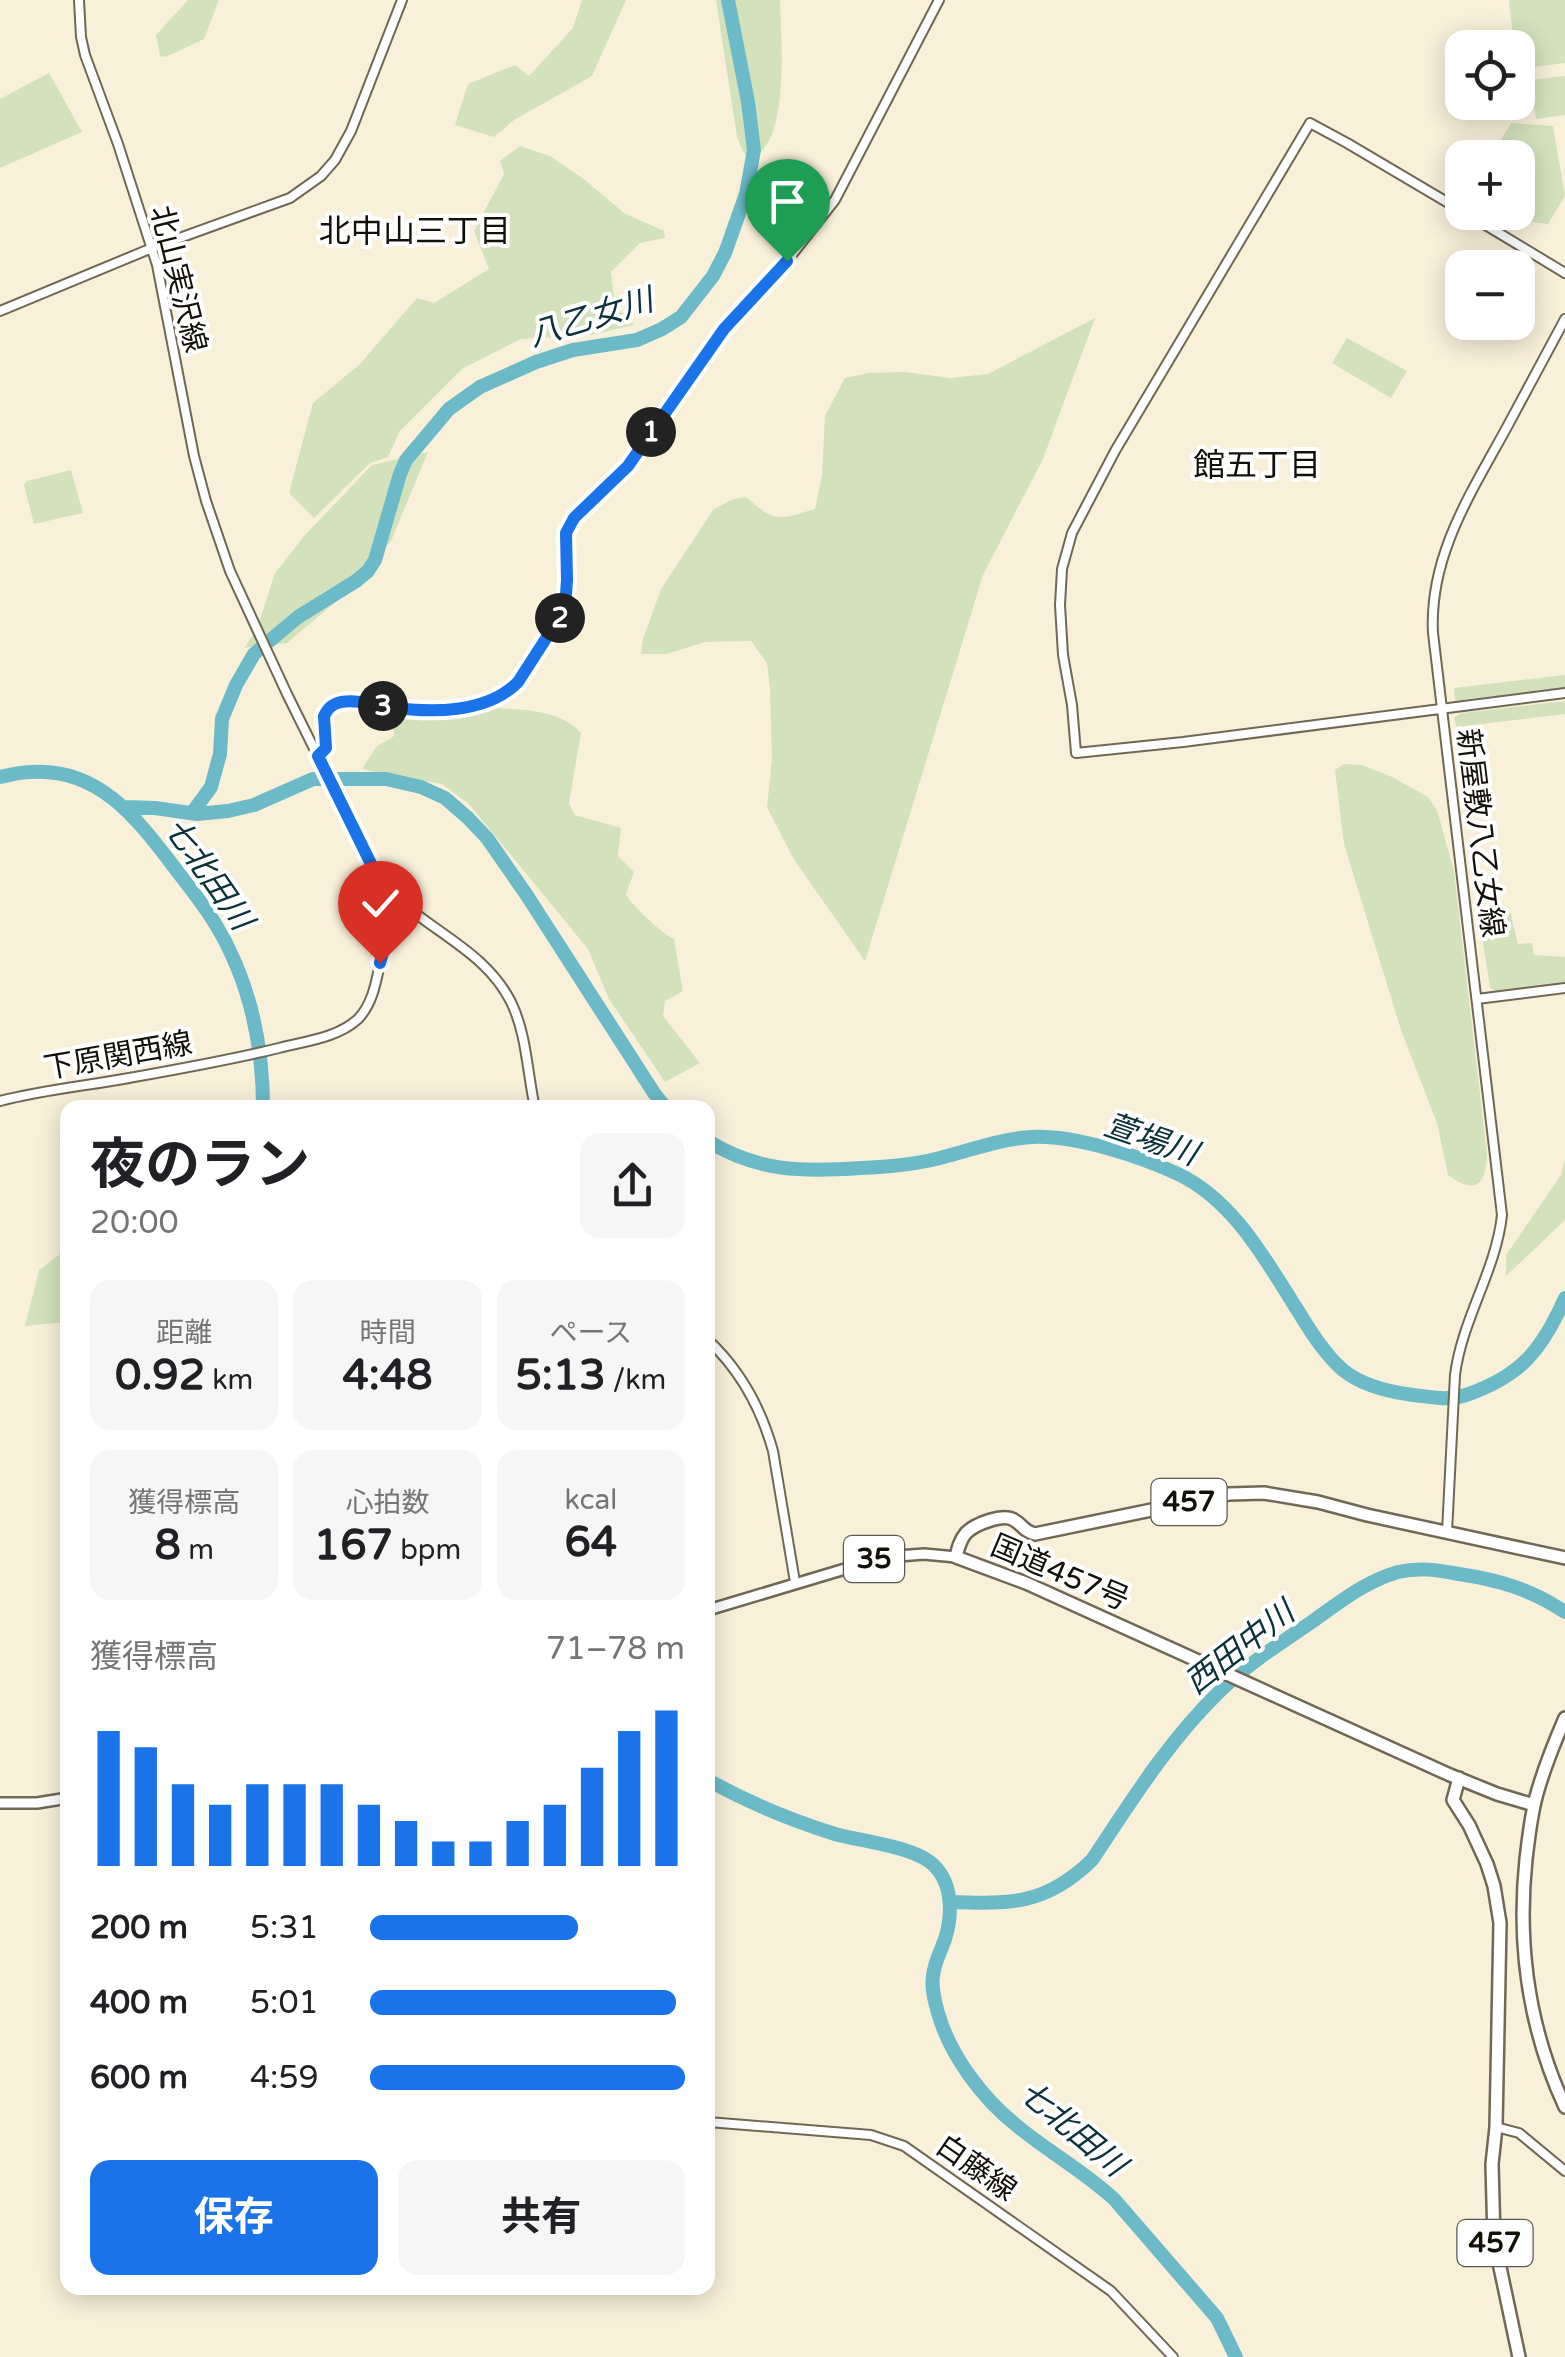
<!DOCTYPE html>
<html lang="ja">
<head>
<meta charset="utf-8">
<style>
  :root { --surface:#fff; --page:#f6f6f6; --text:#202124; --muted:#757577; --accent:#1a73e8 }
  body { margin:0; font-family:"Varela Round","Noto Sans JP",sans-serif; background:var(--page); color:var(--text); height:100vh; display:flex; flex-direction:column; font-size:38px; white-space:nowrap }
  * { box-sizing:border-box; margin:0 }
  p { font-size:32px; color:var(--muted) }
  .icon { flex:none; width:55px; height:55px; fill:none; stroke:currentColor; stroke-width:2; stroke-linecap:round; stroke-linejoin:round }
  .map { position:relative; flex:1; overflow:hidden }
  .side { position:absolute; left:60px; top:1100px; width:655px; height:1195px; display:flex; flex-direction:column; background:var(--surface); border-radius:20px; box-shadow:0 5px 25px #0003 }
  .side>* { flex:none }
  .buttons { position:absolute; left:1445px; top:30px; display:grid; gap:20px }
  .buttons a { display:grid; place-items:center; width:90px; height:90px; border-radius:20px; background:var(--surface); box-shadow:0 5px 25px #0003; font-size:50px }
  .pin { position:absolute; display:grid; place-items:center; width:85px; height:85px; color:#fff; margin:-102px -42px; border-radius:50% 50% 50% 0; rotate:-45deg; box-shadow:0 0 10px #0007 }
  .pin .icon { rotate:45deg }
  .km { position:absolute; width:50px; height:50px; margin:-25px; border-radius:50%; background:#222; color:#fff; font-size:28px; line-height:50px; text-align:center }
  .round { display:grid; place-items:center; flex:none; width:105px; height:105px; border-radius:20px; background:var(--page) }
  .headline { display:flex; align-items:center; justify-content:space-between; height:170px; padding:0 30px }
  h1 { font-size:55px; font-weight:700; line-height:75px }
  .metrics { display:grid; grid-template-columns:repeat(3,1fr); gap:15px; height:170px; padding:10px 30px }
  .metrics div { display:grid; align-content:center; border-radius:20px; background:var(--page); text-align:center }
  .metrics b { font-size:42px; font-weight:700 }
  .metrics small { font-size:28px; font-weight:400 }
  .metrics p { font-size:28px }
  .chart { height:280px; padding:20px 30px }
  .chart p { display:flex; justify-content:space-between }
  .chart svg { width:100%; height:180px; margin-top:10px; stroke:var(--accent); stroke-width:6 }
  .primary-button { display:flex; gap:20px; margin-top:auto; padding:20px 30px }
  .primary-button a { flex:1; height:115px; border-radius:20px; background:var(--accent); color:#fff; font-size:40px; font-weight:700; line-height:115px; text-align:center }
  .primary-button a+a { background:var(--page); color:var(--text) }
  ul { padding:0 30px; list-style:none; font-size:32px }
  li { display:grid; grid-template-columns:160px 120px 1fr; align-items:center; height:75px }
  li i { height:25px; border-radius:12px; background:var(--accent) }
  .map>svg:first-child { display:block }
</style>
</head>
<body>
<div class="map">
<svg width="1565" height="2357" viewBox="0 0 1565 2357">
  <rect width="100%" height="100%" fill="#f9f0da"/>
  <!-- green -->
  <path fill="#d3e2bd" d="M188,0h31l-15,39 -38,18 -6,-1 -4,-21z
    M582,0h44l-34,76 -78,44 -20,17 -39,-12 13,-41 47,-19 14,11 44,-48z
    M716,0h64c1,34 9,132 -21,153 -4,3 -11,2 -15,1l-7,-17z
    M1509,0h56v63l-47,6v-21l-4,-1z
    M49,73l33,59 -82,36v-69z
    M1565,76v39l-29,4 -6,-39z
    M1511,123l42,3 12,70 -17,28 -33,-4 -14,-7 17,-1v-54l-27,-1z
    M520,146l30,10 35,24 39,33 40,18 1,7 -25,5 -29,29 4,33 19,20 -43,10 -70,4 -59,30 -62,62 -12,26 -18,6 -56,55 -25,-25 24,-90 47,-39 57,-66 17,5 55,-34 -15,-38 30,-57 -4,-13z
    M1095,318l-52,141 -60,116 -118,386 -72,-103 -26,-51 5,-48 -2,-70 -3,-26 -16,-22 -46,1 -38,12h-26l2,-15 18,-50 52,-79 20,-11 13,-2c30,26 32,23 69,12l7,-34 3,-59 20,-38 23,-5 37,-1 45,6 38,-4z
    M1347,338l60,33 -16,27 -59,-35z
    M428,452l-37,89 -53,59 -51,43 -43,5 13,-19 18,-56 30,-38 67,-70z
    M71,470l12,43 -49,11 -10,-39 3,-4z
    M1565,675v14l-110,13 -1,-14z
    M1565,701v13l-109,13 -2,-9 7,-5z
    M493,708c30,2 66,1 88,25l-12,70 6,12 46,13 -3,28 16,16 -8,22c4,10 38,41 48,45l9,52 -18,10 -2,15 37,47 -35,19 -56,-83 -21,-50 -119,-145 -27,-20 -48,-7 -32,-8 14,-22 18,-11 -1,-12 11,-10 39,2z
    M1344,764l18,1 30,12 36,20 9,13 17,61 33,283c-1,32 -12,41 -39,21l-11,-52 -36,-93 -57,-186 -9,-74z
    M1509,907l9,37 14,-1 2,12 31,2v27l-70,8 -5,-5 -12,-76z
    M1565,1159v61l-59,56v-21l55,-80z
    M67,1249v73l-42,4 14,-56z"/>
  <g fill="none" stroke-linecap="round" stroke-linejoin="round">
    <!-- river -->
    <path stroke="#6cbac8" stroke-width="14" d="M0,777c10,-2 20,-5 30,-5 67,-5 105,44 141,91 15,20 32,40 45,62 33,55 47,119 47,183
      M125,807l30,1 42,6 31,-3 26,-6 59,-26h73l35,8 24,11 23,20 19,20 39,56 128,199 12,15
      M192,813l19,-26 9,-33 2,-35 14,-34 18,-31 44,-37 58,-36 12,-10 7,-11 25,-86 6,-14 43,-51 31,-22 56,-25 37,-12 64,-10 25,-11 19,-12 32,-41 12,-23 21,-59 8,-44 -6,-48 -20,-102
      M708,1141c50,31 95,31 153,27 25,-1 50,-3 75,-9 33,-8 62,-20 96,-22 43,-2 108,19 146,37 53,25 85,81 115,129 14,22 29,49 50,67 18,15 47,22 70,25 18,2 35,6 53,0 55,-19 76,-45 99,-97
      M708,1780c39,22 83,40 127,54 25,7 74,12 95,28 23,18 23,52 15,77 -4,12 -11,24 -12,37 -2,12 2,26 5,37 12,42 44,85 78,112 31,26 68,46 98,74l103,119 19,39
      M950,1902c61,2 96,3 142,-42 40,-60 77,-120 129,-170 28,-27 60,-47 92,-69 27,-19 53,-40 85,-49 21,-5 40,-2 61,2 40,6 71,15 106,38"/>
    <defs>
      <path id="minor" d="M79,0l2,37 4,18 33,89 39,121 37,191 12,45 24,70 57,123 90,182c38,51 105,68 134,126 16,33 16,70 24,106
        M1462,211l-115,-68 -37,-20 -195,328 -43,82 -10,36 -2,36 3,50 9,50 4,48 107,-11 382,-49
        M1464,212l101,61
        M0,311l152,-63 138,-50 31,-22 14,-16 16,-29 51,-131
        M318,756l9,-8 -3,-32c4,-8 8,-12 18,-14 15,-3 32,3 47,5 42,6 98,7 129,-25l47,-73 2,-8v-68l7,-15 54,-52 96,-137 63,-68 48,-61 104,-200
        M1477,999l88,-11
        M0,1101c43,-11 85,-15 129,-23 50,-9 101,-18 150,-30 27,-7 58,-10 79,-29 20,-21 19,-53 28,-79 5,-12 12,-23 19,-33
        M708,1340c32,30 53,68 65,111l22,131
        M1447,1532l8,-157c7,-56 41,-104 47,-160l-69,-582c-4,-77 38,-140 74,-206 19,-36 39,-72 58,-108
        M708,2122l163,13 33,11 207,145 62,66
        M1496,2127l23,6 46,38"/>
      <path id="major" d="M708,1610l177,-53 39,-3 32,3
        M0,1803h37l31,-5"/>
      <path id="highway" d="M1565,1718c-10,23 -20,48 -27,72 -7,22 -9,46 -12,69 -9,85 3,170 39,248
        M1459,1778l-6,22 16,25 18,39 7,22 6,37 -4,204 -4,37 2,75 25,118
        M1534,1805l-37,-11 -47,-19 -424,-192 -70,-26c2,-9 4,-17 10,-24 9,-9 37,-20 48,-13 10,6 10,12 21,14l194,-40 35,-1 54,9 49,13 198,43"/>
    </defs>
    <!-- minor casing -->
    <use href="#minor" stroke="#706855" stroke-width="12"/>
    <!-- major casing -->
    <use href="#major" stroke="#706855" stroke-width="14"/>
    <!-- highway casing -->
    <use href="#highway" stroke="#706855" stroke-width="16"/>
    <!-- minor -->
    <use href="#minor" stroke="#fff" stroke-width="8"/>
    <!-- major -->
    <use href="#major" stroke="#fff" stroke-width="9"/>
    <!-- highway -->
    <use href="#highway" stroke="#fff" stroke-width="11"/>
  </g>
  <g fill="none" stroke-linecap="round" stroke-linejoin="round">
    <defs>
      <path id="route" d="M380,963l8,-27 17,-29 -28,-31 -59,-120 8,-8 -2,-32c4,-8 8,-12 17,-14 16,-3 33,3 48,5 41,6 98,7 129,-25l47,-73 2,-29 -1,-47 8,-15 54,-52 96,-137 63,-68"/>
    </defs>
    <!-- route casing -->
    <use href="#route" stroke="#fff" stroke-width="20"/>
    <!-- route -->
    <use href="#route" stroke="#1a73e8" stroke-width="12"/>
  </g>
  <g text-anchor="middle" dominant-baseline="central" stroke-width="8" stroke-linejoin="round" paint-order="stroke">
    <!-- shield labels -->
    <g fill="#fff" stroke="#5a5852" stroke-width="2.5">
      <rect x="1151.5" y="1479" width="75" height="46" rx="8"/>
      <rect x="844" y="1536" width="60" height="46" rx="8"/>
      <rect x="1457.5" y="2220" width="75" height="46" rx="8"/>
    </g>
    <g font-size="28" font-weight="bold" fill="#131008">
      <text x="1189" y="1502">457</text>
      <text x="874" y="1559">35</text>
      <text x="1495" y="2243">457</text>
    </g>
    <!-- street labels -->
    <g font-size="30" fill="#131008" stroke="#fff">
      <text transform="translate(178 279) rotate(76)">北山実沢線</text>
      <text transform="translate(1480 833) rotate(83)">新屋敷八乙女線</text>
      <text transform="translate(118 1056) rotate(-10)">下原関西線</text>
      <text transform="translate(1060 1573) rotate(23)">国道457号</text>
      <text transform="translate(976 2168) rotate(35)">白藤線</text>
    </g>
    <!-- neighbourhood labels -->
    <g font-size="32" fill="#131008" stroke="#fff">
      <text x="415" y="232">北中山三丁目</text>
      <text x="1257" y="466">館五丁目</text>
    </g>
    <!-- water labels -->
    <g font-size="32" font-style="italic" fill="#0b3239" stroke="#fff">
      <text transform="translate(591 318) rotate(-17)">八乙女川</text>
      <text transform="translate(208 874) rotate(55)">七北田川</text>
      <text transform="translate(1151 1140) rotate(19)">萱場川</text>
      <text transform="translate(1240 1648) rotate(-38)">西田中川</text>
      <text transform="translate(1072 2129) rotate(40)">七北田川</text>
    </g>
  </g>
</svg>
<div class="buttons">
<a><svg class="icon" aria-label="locate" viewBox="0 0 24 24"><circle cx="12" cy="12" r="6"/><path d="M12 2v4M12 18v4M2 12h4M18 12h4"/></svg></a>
<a>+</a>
<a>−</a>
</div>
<div class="pin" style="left:787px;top:261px;background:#1e9e55"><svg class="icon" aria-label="arrive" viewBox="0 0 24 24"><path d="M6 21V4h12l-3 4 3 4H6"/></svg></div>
<div class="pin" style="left:380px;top:963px;background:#d93025"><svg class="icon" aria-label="check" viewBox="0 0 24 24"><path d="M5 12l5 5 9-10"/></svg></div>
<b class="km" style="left:651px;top:432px">1</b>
<b class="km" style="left:560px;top:618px">2</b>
<b class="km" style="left:383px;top:706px">3</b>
<section class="side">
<div class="headline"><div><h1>夜のラン</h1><p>20:00</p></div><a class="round"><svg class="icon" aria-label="share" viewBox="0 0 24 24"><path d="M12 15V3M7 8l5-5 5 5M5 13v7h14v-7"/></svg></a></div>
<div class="metrics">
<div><p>距離</p><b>0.92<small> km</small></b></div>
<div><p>時間</p><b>4:48</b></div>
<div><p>ペース</p><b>5:13<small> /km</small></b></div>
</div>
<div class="metrics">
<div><p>獲得標高</p><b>8<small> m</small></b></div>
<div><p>心拍数</p><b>167<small> bpm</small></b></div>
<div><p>kcal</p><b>64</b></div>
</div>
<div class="chart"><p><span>獲得標高</span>71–78 m</p>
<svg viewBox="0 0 160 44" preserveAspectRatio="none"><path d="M5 44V11M15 44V15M25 44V24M35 44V29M45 44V24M55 44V24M65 44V24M75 44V29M85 44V33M95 44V38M105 44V38M115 44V33M125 44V29M135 44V20M145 44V11M155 44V6"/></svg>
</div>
<ul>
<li><b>200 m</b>5:31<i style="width:66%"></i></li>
<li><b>400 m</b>5:01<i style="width:97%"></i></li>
<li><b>600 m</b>4:59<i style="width:100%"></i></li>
</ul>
<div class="primary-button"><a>保存</a><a>共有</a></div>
</section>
</div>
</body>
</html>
